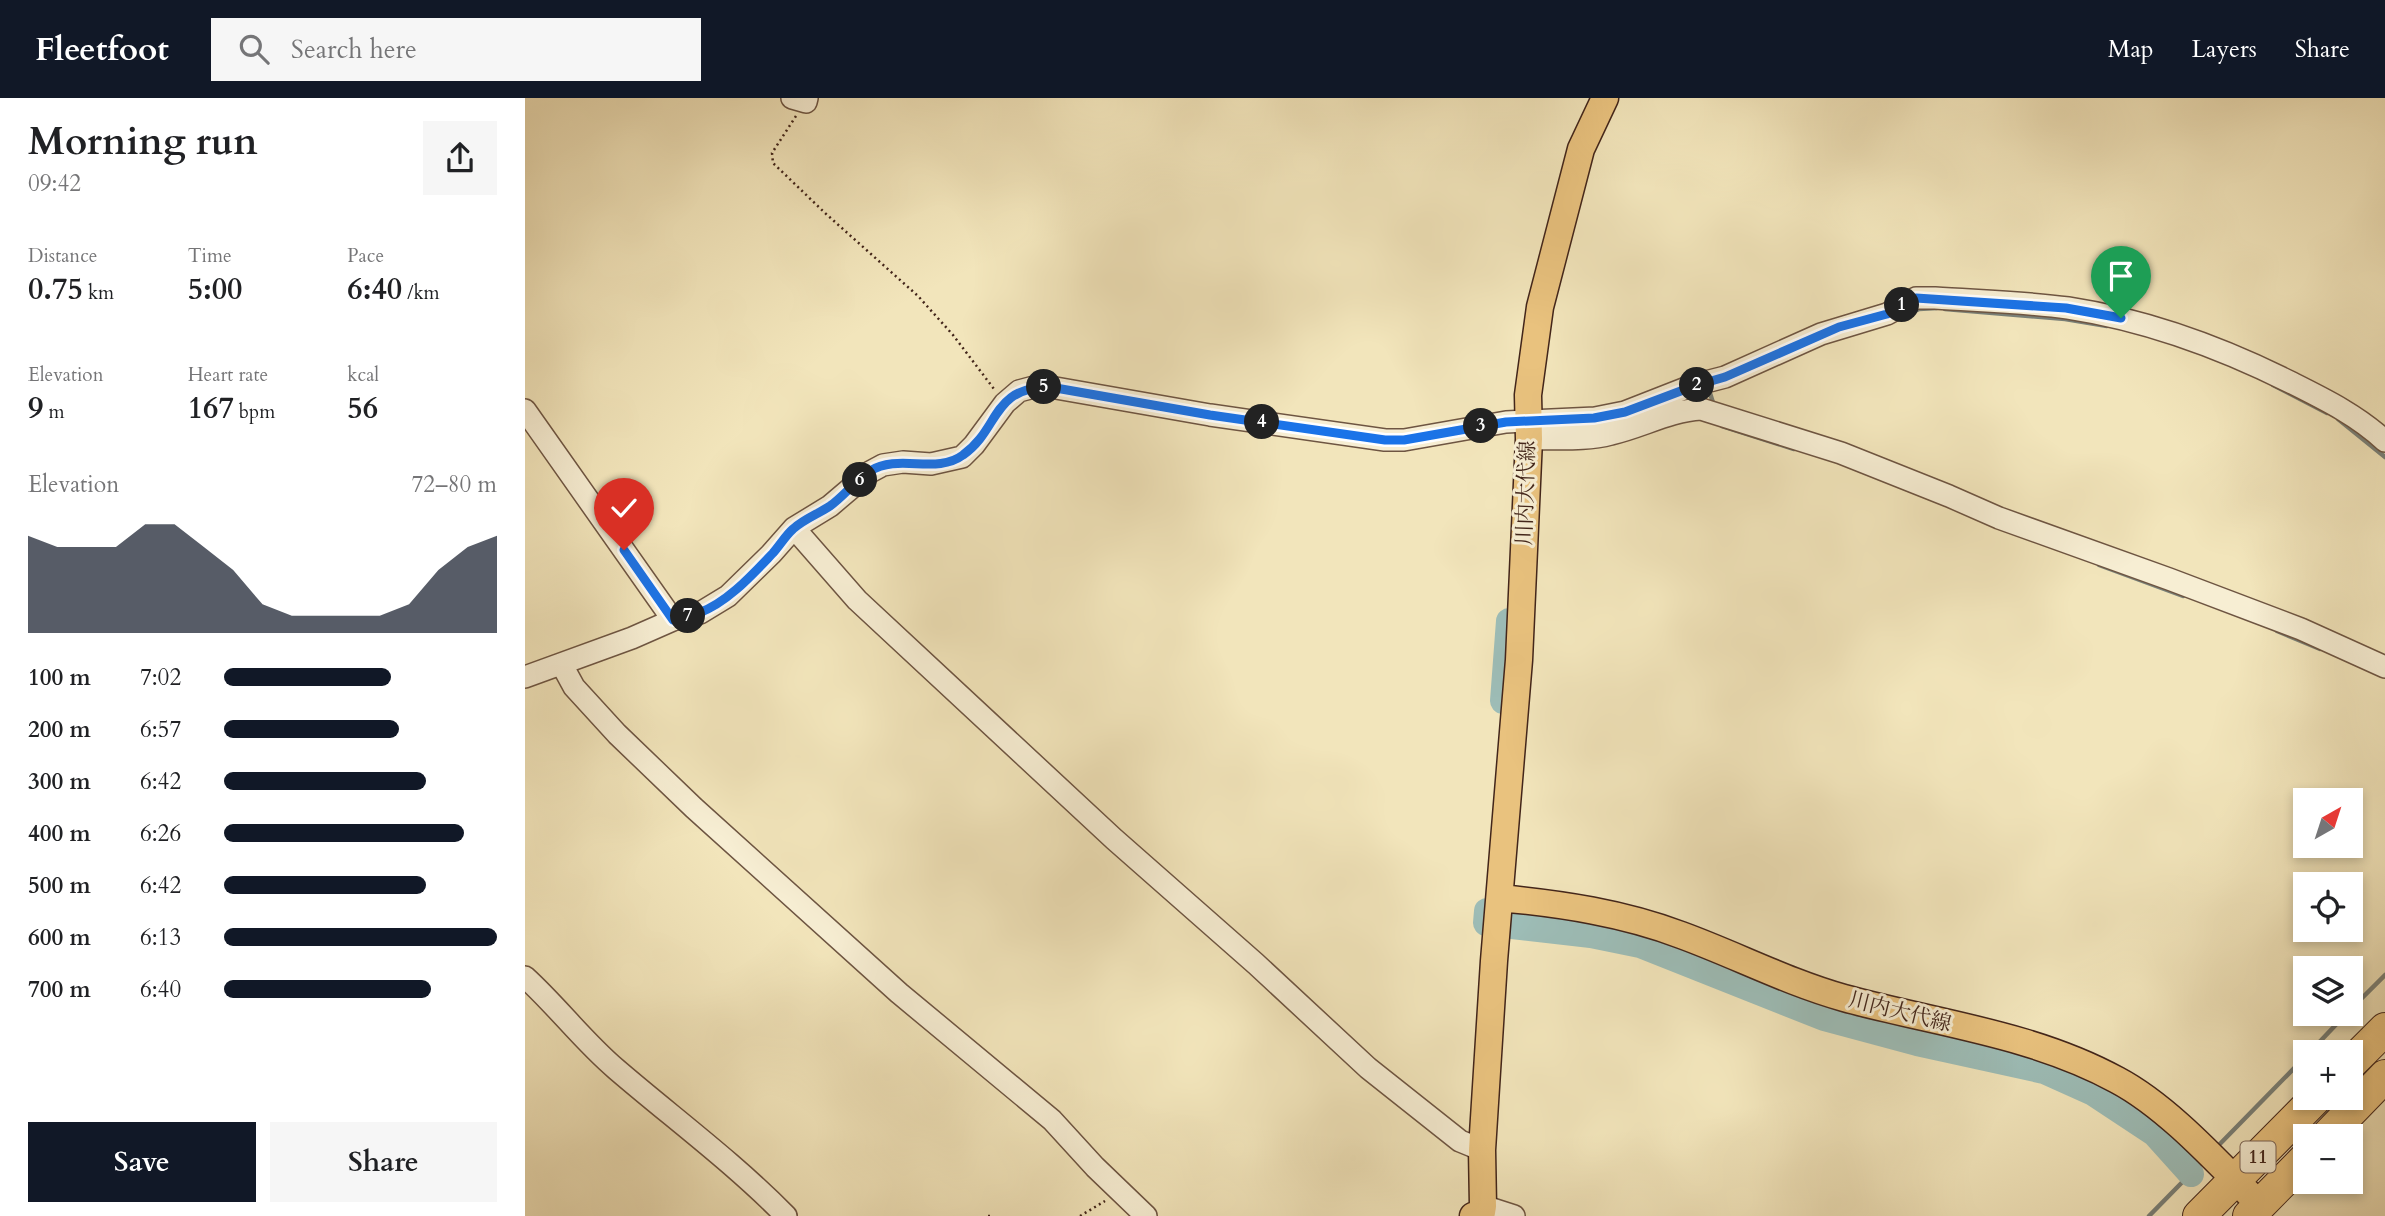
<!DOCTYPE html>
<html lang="en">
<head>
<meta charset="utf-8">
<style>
  :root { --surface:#fff; --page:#f6f6f6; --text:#202124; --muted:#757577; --accent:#111827 }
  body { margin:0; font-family:Cardo,"Noto Serif JP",serif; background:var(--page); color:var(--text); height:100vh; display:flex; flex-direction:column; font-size:26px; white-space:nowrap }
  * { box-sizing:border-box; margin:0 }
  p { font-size:23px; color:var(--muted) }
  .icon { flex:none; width:38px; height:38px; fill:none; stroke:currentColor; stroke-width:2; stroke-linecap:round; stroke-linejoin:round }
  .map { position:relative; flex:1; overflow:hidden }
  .side { display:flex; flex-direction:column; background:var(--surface); width:525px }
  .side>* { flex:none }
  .needle { width:46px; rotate:39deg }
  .controls { position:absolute; left:1768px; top:690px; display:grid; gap:14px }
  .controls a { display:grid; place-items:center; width:70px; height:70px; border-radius:0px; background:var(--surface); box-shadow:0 4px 10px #0003; font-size:35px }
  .pin { position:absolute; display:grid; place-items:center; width:60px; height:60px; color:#fff; margin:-72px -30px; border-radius:50% 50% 50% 0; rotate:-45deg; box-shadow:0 0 7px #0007 }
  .pin .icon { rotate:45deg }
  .km { position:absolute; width:35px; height:35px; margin:-18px; border-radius:50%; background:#222; color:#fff; font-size:19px; line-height:35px; text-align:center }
  .round { display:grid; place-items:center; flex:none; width:74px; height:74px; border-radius:0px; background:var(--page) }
  .overview { display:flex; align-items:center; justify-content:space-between; height:119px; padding:0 28px }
  h1 { font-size:38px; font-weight:800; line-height:52px }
  .metrics { display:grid; grid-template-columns:repeat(3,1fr); gap:10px; height:119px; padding:7px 28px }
  .metrics div { display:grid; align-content:center }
  .metrics b { font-size:30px; font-weight:800 }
  .metrics small { font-size:19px; font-weight:400 }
  .metrics p { font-size:19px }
  .chart { height:196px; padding:14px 28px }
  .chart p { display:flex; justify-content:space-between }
  .chart svg { width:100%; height:126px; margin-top:7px; fill:var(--accent); opacity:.7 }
  .action { display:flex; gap:14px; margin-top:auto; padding:14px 28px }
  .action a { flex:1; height:80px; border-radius:0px; background:var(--accent); color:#fff; font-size:28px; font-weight:800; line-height:80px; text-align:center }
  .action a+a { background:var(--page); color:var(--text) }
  ul { padding:0 28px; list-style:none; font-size:23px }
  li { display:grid; grid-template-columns:112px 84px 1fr; align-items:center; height:52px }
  li i { height:18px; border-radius:9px; background:var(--accent) }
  header { display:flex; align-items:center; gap:42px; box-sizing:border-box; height:98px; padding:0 35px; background:var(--accent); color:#fff }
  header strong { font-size:33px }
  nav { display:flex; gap:38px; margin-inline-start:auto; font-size:24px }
  .search { width:490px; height:63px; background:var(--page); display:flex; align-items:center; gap:18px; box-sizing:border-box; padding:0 24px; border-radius:0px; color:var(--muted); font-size:26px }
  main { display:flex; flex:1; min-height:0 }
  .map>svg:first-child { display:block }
</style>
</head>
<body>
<header>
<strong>Fleetfoot</strong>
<div class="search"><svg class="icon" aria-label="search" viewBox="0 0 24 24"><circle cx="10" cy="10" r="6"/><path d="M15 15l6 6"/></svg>Search here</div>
<nav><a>Map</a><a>Layers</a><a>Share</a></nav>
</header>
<main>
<section class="side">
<div class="overview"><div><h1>Morning run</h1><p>09:42</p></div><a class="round"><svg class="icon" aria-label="share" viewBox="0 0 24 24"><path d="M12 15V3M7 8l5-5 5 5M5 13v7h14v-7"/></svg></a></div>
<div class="metrics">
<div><p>Distance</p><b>0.75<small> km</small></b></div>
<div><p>Time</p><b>5:00</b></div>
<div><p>Pace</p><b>6:40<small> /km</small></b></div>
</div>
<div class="metrics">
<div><p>Elevation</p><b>9<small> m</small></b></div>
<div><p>Heart rate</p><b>167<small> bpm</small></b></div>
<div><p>kcal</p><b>56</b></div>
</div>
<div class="chart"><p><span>Elevation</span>72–80 m</p>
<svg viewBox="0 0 160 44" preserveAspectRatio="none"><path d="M0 44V10L10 14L20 14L30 14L40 6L50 6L60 14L70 22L80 34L90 38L100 38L110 38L120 38L130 34L140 22L150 14L160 10V44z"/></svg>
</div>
<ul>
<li><b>100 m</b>7:02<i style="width:61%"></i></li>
<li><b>200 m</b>6:57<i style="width:64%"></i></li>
<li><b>300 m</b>6:42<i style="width:74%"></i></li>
<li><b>400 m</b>6:26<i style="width:88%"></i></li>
<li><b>500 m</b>6:42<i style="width:74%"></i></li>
<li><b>600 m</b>6:13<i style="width:100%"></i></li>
<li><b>700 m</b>6:40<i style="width:76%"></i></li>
</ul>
<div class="action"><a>Save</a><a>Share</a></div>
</section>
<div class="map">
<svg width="1860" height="1118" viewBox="0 0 1860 1118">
  <rect width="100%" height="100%" fill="#f2e5bb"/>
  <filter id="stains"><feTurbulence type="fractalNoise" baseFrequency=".00286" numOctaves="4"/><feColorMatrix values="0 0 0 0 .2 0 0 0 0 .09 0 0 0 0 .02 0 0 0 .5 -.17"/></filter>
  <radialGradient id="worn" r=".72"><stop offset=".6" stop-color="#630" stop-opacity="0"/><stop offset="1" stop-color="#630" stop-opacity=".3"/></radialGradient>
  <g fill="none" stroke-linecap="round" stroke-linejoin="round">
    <!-- stream -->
    <path stroke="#798078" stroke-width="4.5" d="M1420,211l120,10 42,7
      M1380,218l14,-7 18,-1
      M1748,287l54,28
      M1184,292l5,16
      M1813,321l47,38
      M1197,328l72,23
      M1574,467l84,31
      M1752,533l43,18
      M1825,912l35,-35
      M1785,954l37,-39
      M1690,1051l90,-92
      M1624,1118l55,-56"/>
    <!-- river -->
    <path stroke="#9dbdb7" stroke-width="26" d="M978,603l6,-80
      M962,813l-1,12 105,12 49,10 184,73 93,25 127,28 49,22 62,41 36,40"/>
    <defs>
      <path id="minor" d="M267,0l14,4 1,-4
        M0,312l148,210
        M1004,341c27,-1 56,2 82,-5 31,-7 58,-23 90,-25l140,44 108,43 50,22 170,61 132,50 84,38
        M269,430l63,72 257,239 142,125 112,104 92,73 22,9
        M37,567l12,22 43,47 77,74 205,185 153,127 43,47 51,49
        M0,579l107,-39 41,-18 27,-7 28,-17 43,-42 23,-26 36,-22 40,-34 13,-7 20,-3 28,2 31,-7 12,-12 31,-42 14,-12 15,-4h16l160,28 175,25h19l102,-18 89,-4 30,-6 69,-27 31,-8 96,-43 66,-20 29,-16h19c44,3 90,4 133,10 78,12 152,39 222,74 34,17 67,33 95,59
        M0,879c32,29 58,64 91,92 57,49 117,93 170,147
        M958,1108l31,10"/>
      <path id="major" d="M975,800c62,6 123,15 181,37 55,20 106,47 163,63 91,25 189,36 273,82 51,27 101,83 143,125
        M948,1118l9,-4 1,-6 -1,-56 12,-189 25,-301 10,-221 -1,-44 12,-88 41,-158 24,-51"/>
      <path id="highway" d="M1825,966l35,-35
        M1802,1038l58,-60
        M1674,1118l118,-119
        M1724,1118l56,-57"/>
    </defs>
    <!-- minor casing -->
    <use href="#minor" stroke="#6e5542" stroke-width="24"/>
    <!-- major casing -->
    <use href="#major" stroke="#42251a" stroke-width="29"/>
    <!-- highway casing -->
    <use href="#highway" stroke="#42251a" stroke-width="34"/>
    <!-- path -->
    <path stroke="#42251a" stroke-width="2.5" stroke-dasharray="2 3.5" stroke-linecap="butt" d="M271,18l-24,37 1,10 52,50 93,83 35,39 41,54
      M463,1118h4
      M555,1118l25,-15"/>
    <!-- minor -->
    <use href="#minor" stroke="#f7eed3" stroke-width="21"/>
    <!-- major -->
    <use href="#major" stroke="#e9c27e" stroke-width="26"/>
    <!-- highway -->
    <use href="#highway" stroke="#e9c27e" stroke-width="32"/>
  </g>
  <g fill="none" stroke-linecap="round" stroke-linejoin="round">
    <defs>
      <path id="route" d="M99,452l49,70c8,-2 18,-4 26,-7 29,-11 53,-38 74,-60 7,-8 13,-18 20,-24 11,-10 25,-15 37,-23 14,-10 25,-25 40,-35 29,-18 66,4 93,-16 37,-26 28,-68 87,-68l160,28 175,25h19l102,-18 88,-4 31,-6 69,-26 31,-9 114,-50 48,-13 29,-16 150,10 55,10"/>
    </defs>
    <!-- route casing -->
    <use href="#route" stroke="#fff" stroke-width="14"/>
    <!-- route -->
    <use href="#route" stroke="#1a73e8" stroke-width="9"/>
  </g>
  <g text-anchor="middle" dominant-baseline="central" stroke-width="6" stroke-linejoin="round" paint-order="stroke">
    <!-- shield labels -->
    <rect fill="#f7eed3" stroke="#786152" stroke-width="2" x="1715.5" y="1043.5" width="35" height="31" rx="5"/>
    <g font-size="19" font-weight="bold" fill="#42251a">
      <text x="1733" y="1059">11</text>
    </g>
    <!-- street labels -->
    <g font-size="21" fill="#42251a" stroke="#f7eed3">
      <text transform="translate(1001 395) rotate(-88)">川内大代線</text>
      <text transform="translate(1375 914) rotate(14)">川内大代線</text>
    </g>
  </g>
  <rect width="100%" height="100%" filter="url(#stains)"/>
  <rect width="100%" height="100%" fill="url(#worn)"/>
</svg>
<div class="controls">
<a><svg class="needle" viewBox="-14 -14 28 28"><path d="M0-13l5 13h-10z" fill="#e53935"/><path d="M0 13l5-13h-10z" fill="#757577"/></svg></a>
<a><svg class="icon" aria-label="locate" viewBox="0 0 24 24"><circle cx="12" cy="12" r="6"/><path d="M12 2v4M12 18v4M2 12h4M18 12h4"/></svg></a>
<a><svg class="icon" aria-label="layers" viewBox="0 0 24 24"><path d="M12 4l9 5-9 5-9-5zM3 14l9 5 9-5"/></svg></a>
<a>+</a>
<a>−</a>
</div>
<div class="pin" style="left:1596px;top:220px;background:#1e9e55"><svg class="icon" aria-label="arrive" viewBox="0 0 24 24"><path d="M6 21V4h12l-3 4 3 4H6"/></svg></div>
<div class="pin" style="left:99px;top:452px;background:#d93025"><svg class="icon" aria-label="check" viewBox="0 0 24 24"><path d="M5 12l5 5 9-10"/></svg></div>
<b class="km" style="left:1377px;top:207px">1</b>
<b class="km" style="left:1172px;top:287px">2</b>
<b class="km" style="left:956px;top:328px">3</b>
<b class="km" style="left:737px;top:324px">4</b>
<b class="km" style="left:519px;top:289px">5</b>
<b class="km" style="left:335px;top:382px">6</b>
<b class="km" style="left:163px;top:518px">7</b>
</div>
</main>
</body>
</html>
